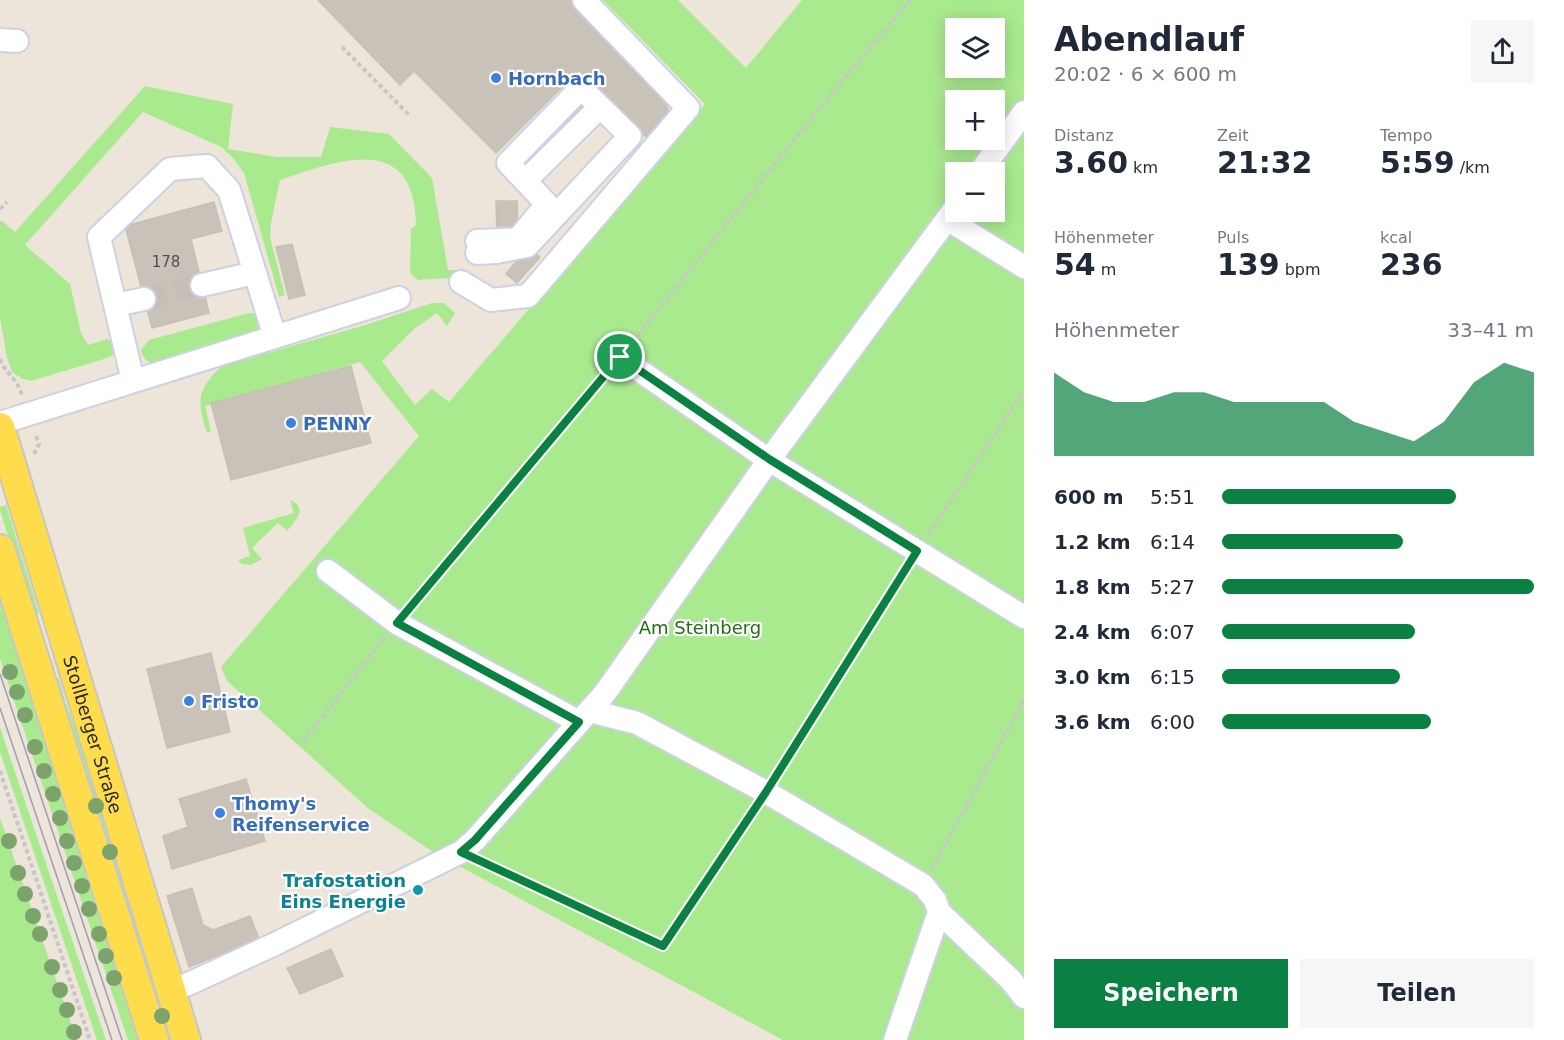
<!DOCTYPE html>
<html lang="de">
<head>
<meta charset="utf-8">
<style>
  :root { --surface:#fff; --page:#f6f6f7; --text:#1f2937; --muted:#747a83; --accent:#0b8043 }
  body { margin:0; font-family:"DejaVu Sans",sans-serif; background:var(--page); color:var(--text); height:100vh; display:flex; flex-direction:column; font-size:22px; white-space:nowrap }
  * { box-sizing:border-box; margin:0 }
  p { font-size:20px; color:var(--muted) }
  .icon { flex:none; width:33px; height:33px; fill:none; stroke:currentColor; stroke-width:2; stroke-linecap:round; stroke-linejoin:round }
  .map { position:relative; flex:1; overflow:hidden }
  .sheet { display:flex; flex-direction:column; background:var(--surface); width:540px }
  .sheet>* { flex:none }
  .fabs { position:absolute; left:945px; top:18px; display:grid; gap:12px }
  .fabs a { display:grid; place-items:center; width:60px; height:60px; border-radius:0px; background:var(--surface); box-shadow:0 3px 15px #0003; font-size:30px }
  .pin { position:absolute; display:grid; place-items:center; width:51px; height:51px; color:#fff; margin:-26px; border:3px solid #fff; border-radius:50%; box-shadow:0 2px 6px #0007 }
  .round { display:grid; place-items:center; flex:none; width:63px; height:63px; border-radius:0px; background:var(--page) }
  .headline { display:flex; align-items:center; justify-content:space-between; height:102px; padding:0 30px }
  h1 { font-size:33px; font-weight:800; line-height:45px }
  .stats { display:grid; grid-template-columns:repeat(3,1fr); gap:9px; height:102px; padding:6px 30px }
  .stats div { display:grid; align-content:center }
  .stats b { font-size:30px; font-weight:800 }
  .stats small { font-size:16px; font-weight:400 }
  .stats p { font-size:16px }
  .chart { height:168px; padding:12px 30px }
  .chart p { display:flex; justify-content:space-between }
  .chart svg { width:100%; height:108px; margin-top:6px; fill:var(--accent); opacity:.7 }
  .primary-button { display:flex; gap:12px; margin-top:auto; padding:12px 30px }
  .primary-button a { flex:1; height:69px; border-radius:0px; background:var(--accent); color:#fff; font-size:24px; font-weight:800; line-height:69px; text-align:center }
  .primary-button a+a { background:var(--page); color:var(--text) }
  ul { padding:0 30px; list-style:none; font-size:20px }
  li { display:grid; grid-template-columns:96px 72px 1fr; align-items:center; height:45px }
  li i { height:15px; border-radius:8px; background:var(--accent) }
  main { display:flex; flex:1; min-height:0 }
  .map>svg:first-child { display:block }
</style>
</head>
<body>
<main>
<div class="map">
<svg width="1024" height="1040" viewBox="0 0 1024 1040">
  <rect width="100%" height="100%" fill="#ede5d9"/>
  <!-- green -->
  <path fill="#aaea8f" fill-rule="evenodd" d="M603,0h75l68,68 56,-68h222v1040h-241l-350,-188 -64,-43 -142,-128 -6,-14 198,-231 -59,-74 -155,44 6,25 -4,2c-10,-32 -11,-43 15,-67l140,-40 70,-23h12l11,10 -8,13 -10,-13 -23,16 -32,32 33,44 17,-16 17,13 256,-298zM956,28h38v40h-38zM956,100h38v40h-38zM956,172h38v40h-38z
    M145,86l88,18 -5,45 49,8h44l9,-30 59,7 43,44 16,92h10l-8,8 -32,2 -8,-7 1,-44 5,-4c-1,-94 -78,-65 -136,-45l-9,43 -1,14 15,58 -6,2 -35,-124 -12,-16 -11,-10 -78,-35 -118,133 45,39 11,49 7,12 19,-6 6,2 4,12 -13,6 -73,22 -8,-2 -11,-7 -5,-14 -7,-40v-97h2l13,11z
    M249,313l8,1 4,11 -3,5 -9,5 -95,29c-8,-3 -11,-5 -13,-14l8,-10z
    M290,500c19,7 5,22 -3,31l-9,-8 -26,25 10,11 -11,6 -9,-1 -4,-4 12,-4 -7,-28 51,-15z
    M6,505l33,108 -6,3 -33,-106v-3z
    M0,581l142,459h-14l-128,-381z
    M59,678l7,26 17,44 92,292h-11l-112,-361z
    M0,727l11,33 95,280h-9l-97,-288z
    M0,818l77,222h-77z"/>
  <!-- building -->
  <path fill="#c8c2b9" stroke="#c8c1b2" stroke-width="1.5" d="M318,0h258l91,95 1,22 -22,20 -67,-67 -83,83 -82,-82 -14,14z
    M582,96l8,8 -50,50 -9,-8z
    M496,201h21l1,34 -21,1z
    M214,202l8,29 -31,8 18,74 -57,15 -27,-102z
    M292,244l13,51 -16,4 -13,-52z
    M528,247l12,10 -23,26 -11,-9z
    M351,366l20,77 -140,37 -20,-77z
    M211,653l19,79 -63,16 -20,-79z
    M246,779l19,62 -93,28 -9,-33 25,-9 -9,-28z
    M192,888l11,37 10,5 37,-14 9,23 -70,28 -22,-71z
    M331,949l12,27 -43,18 -13,-26z"/>
  <g fill="none" stroke-linecap="round" stroke-linejoin="round">
    <!-- minor-tunnel -->
    <path stroke="#c6bfb6" stroke-width="22" stroke-dasharray="22 11" stroke-linecap="butt" d="M144,299l58,-14"/>
    <defs>
      <path id="minor" d="M0,40l17,1
        M980,172l44,-60
        M525,181l75,-74
        M947,219l77,48
        M477,241l41,-2 29,-35 -39,-41 73,-75 49,48 -103,110 -30,6 -20,1
        M461,282l30,18 37,-4 160,-188 -104,-108
        M202,285l53,-12
        M115,305l29,-6
        M620,357l149,103 255,157
        M133,381l-34,-144 71,-68 37,-3 22,24 46,147
        M0,423l399,-125
        M328,571l69,52 182,99
        M590,711l47,12 129,69 157,93 12,15 4,12 72,68 13,17
        M170,990l16,-5 89,-41 186,-92 14,-12 130,-147 164,-233 187,-253
        M895,1040l44,-128"/>
      <g id="major">
        <path id="s1" d="M0,427l186,613"/>
        <path d="M0,549l154,491"/>
      </g>
    </defs>
    <!-- minor casing -->
    <use href="#minor" stroke="#ced1e4" stroke-width="26"/>
    <!-- major casing -->
    <use href="#major" stroke="#c7c7c7" stroke-width="32"/>
    <!-- path -->
    <path stroke="#c7c7c7" stroke-width="4" stroke-dasharray="4.5 3" stroke-linecap="butt" d="M342,47l67,68
      M0,209l7,-7
      M633,341l176,-220 101,-121
      M0,359c4,13 17,19 22,36
      M34,454l5,-10 -4,-11
      M928,535l96,-145
      M409,608l198,-235
      M303,741l82,-104
      M0,771l90,269
      M776,776l132,-210
      M481,861l182,85 92,-139
      M932,869l92,-169"/>
    <!-- minor -->
    <use href="#minor" stroke="#fff" stroke-width="22"/>
    <!-- major -->
    <use href="#major" stroke="#ffdc4b" stroke-width="28"/>
    <!-- tram -->
    <path stroke="#9b9eb5" stroke-width="1.5" d="M0,674l122,366
      M0,708l112,332"/>
  </g>
  <!-- trees -->
  <g fill="#7da36c">
    <circle cx="10" cy="672" r="8"/>
    <circle cx="17" cy="692" r="8"/>
    <circle cx="25" cy="715" r="8"/>
    <circle cx="35" cy="747" r="8"/>
    <circle cx="44" cy="771" r="8"/>
    <circle cx="53" cy="794" r="8"/>
    <circle cx="96" cy="806" r="8"/>
    <circle cx="60" cy="818" r="8"/>
    <circle cx="9" cy="841" r="8"/>
    <circle cx="67" cy="841" r="8"/>
    <circle cx="110" cy="852" r="8"/>
    <circle cx="74" cy="863" r="8"/>
    <circle cx="18" cy="873" r="8"/>
    <circle cx="82" cy="886" r="8"/>
    <circle cx="25" cy="894" r="8"/>
    <circle cx="89" cy="909" r="8"/>
    <circle cx="33" cy="916" r="8"/>
    <circle cx="40" cy="934" r="8"/>
    <circle cx="99" cy="934" r="8"/>
    <circle cx="106" cy="956" r="8"/>
    <circle cx="52" cy="967" r="8"/>
    <circle cx="114" cy="978" r="8"/>
    <circle cx="60" cy="990" r="8"/>
    <circle cx="67" cy="1010" r="8"/>
    <circle cx="162" cy="1016" r="8"/>
    <circle cx="74" cy="1032" r="8"/>
  </g>
  <g fill="none" stroke-linecap="round" stroke-linejoin="round">
    <defs>
      <path id="route" d="M620,357l149,102 148,92 -151,241 -103,154 -202,-94 14,-12 104,-118 -182,-99z"/>
    </defs>
    <!-- route casing -->
    <use href="#route" stroke="#fff" stroke-width="12"/>
    <!-- route -->
    <use href="#route" stroke="#0b8043" stroke-width="8"/>
  </g>
  <!-- markers -->
  <g fill="#3f7fe0" stroke="#fff" stroke-width="2">
    <circle cx="496" cy="78" r="6"/>
    <circle cx="291" cy="423" r="6"/>
    <circle cx="189" cy="701" r="6"/>
    <circle cx="220" cy="813" r="6"/>
  </g>
  <circle fill="#0f9aa8" stroke="#fff" stroke-width="2" cx="418" cy="890" r="6"/>
  <g text-anchor="middle" dominant-baseline="central" stroke-width="4.5" stroke-linejoin="round" paint-order="stroke">
    <!-- number labels -->
    <g font-size="15" fill="#514f4d">
      <text x="166" y="262">178</text>
    </g>
    <!-- shop labels -->
    <g font-size="18" font-weight="bold" fill="#366cbe" stroke="#fff" text-anchor="start">
      <text x="508" y="78">Hornbach</text>
      <text x="303" y="423">PENNY</text>
      <text x="201" y="701">Fristo</text>
      <text x="232" y="803">Thomy's<tspan x="232" dy="21">Reifenservice</tspan></text>
    </g>
    <!-- park labels -->
    <g font-size="18" fill="#216d12" stroke="#fff">
      <text x="700" y="627">Am Steinberg</text>
    </g>
    <!-- street labels -->
    <g font-size="18" fill="#292929" stroke="#fff">
      <text stroke="none"><textPath href="#s1" startOffset="321">Stollberger Straße</textPath></text>
    </g>
    <!-- culture labels -->
    <g font-size="18" font-weight="bold" fill="#0d838f" stroke="#fff" text-anchor="end">
      <text x="406" y="880">Trafostation<tspan x="406" dy="21">Eins Energie</tspan></text>
    </g>
  </g>
</svg>
<div class="fabs">
<a><svg class="icon" aria-label="layers" viewBox="0 0 24 24"><path d="M12 4l9 5-9 5-9-5zM3 14l9 5 9-5"/></svg></a>
<a>+</a>
<a>−</a>
</div>
<div class="pin" style="left:620px;top:357px;background:#1e9e55"><svg class="icon" aria-label="arrive" viewBox="0 0 24 24"><path d="M6 21V4h12l-3 4 3 4H6"/></svg></div>
</div>
<section class="sheet">
<div class="headline"><div><h1>Abendlauf</h1><p>20:02 · 6 × 600 m</p></div><a class="round"><svg class="icon" aria-label="share" viewBox="0 0 24 24"><path d="M12 15V3M7 8l5-5 5 5M5 13v7h14v-7"/></svg></a></div>
<div class="stats">
<div><p>Distanz</p><b>3.60<small> km</small></b></div>
<div><p>Zeit</p><b>21:32</b></div>
<div><p>Tempo</p><b>5:59<small> /km</small></b></div>
</div>
<div class="stats">
<div><p>Höhenmeter</p><b>54<small> m</small></b></div>
<div><p>Puls</p><b>139<small> bpm</small></b></div>
<div><p>kcal</p><b>236</b></div>
</div>
<div class="chart"><p><span>Höhenmeter</span>33–41 m</p>
<svg viewBox="0 0 160 44" preserveAspectRatio="none"><path d="M0 44V10L10 18L20 22L30 22L40 18L50 18L60 22L70 22L80 22L90 22L100 30L110 34L120 38L130 30L140 14L150 6L160 10V44z"/></svg>
</div>
<ul>
<li><b>600 m</b>5:51<i style="width:75%"></i></li>
<li><b>1.2 km</b>6:14<i style="width:58%"></i></li>
<li><b>1.8 km</b>5:27<i style="width:100%"></i></li>
<li><b>2.4 km</b>6:07<i style="width:62%"></i></li>
<li><b>3.0 km</b>6:15<i style="width:57%"></i></li>
<li><b>3.6 km</b>6:00<i style="width:67%"></i></li>
</ul>
<div class="primary-button"><a>Speichern</a><a>Teilen</a></div>
</section>
</main>
</body>
</html>
